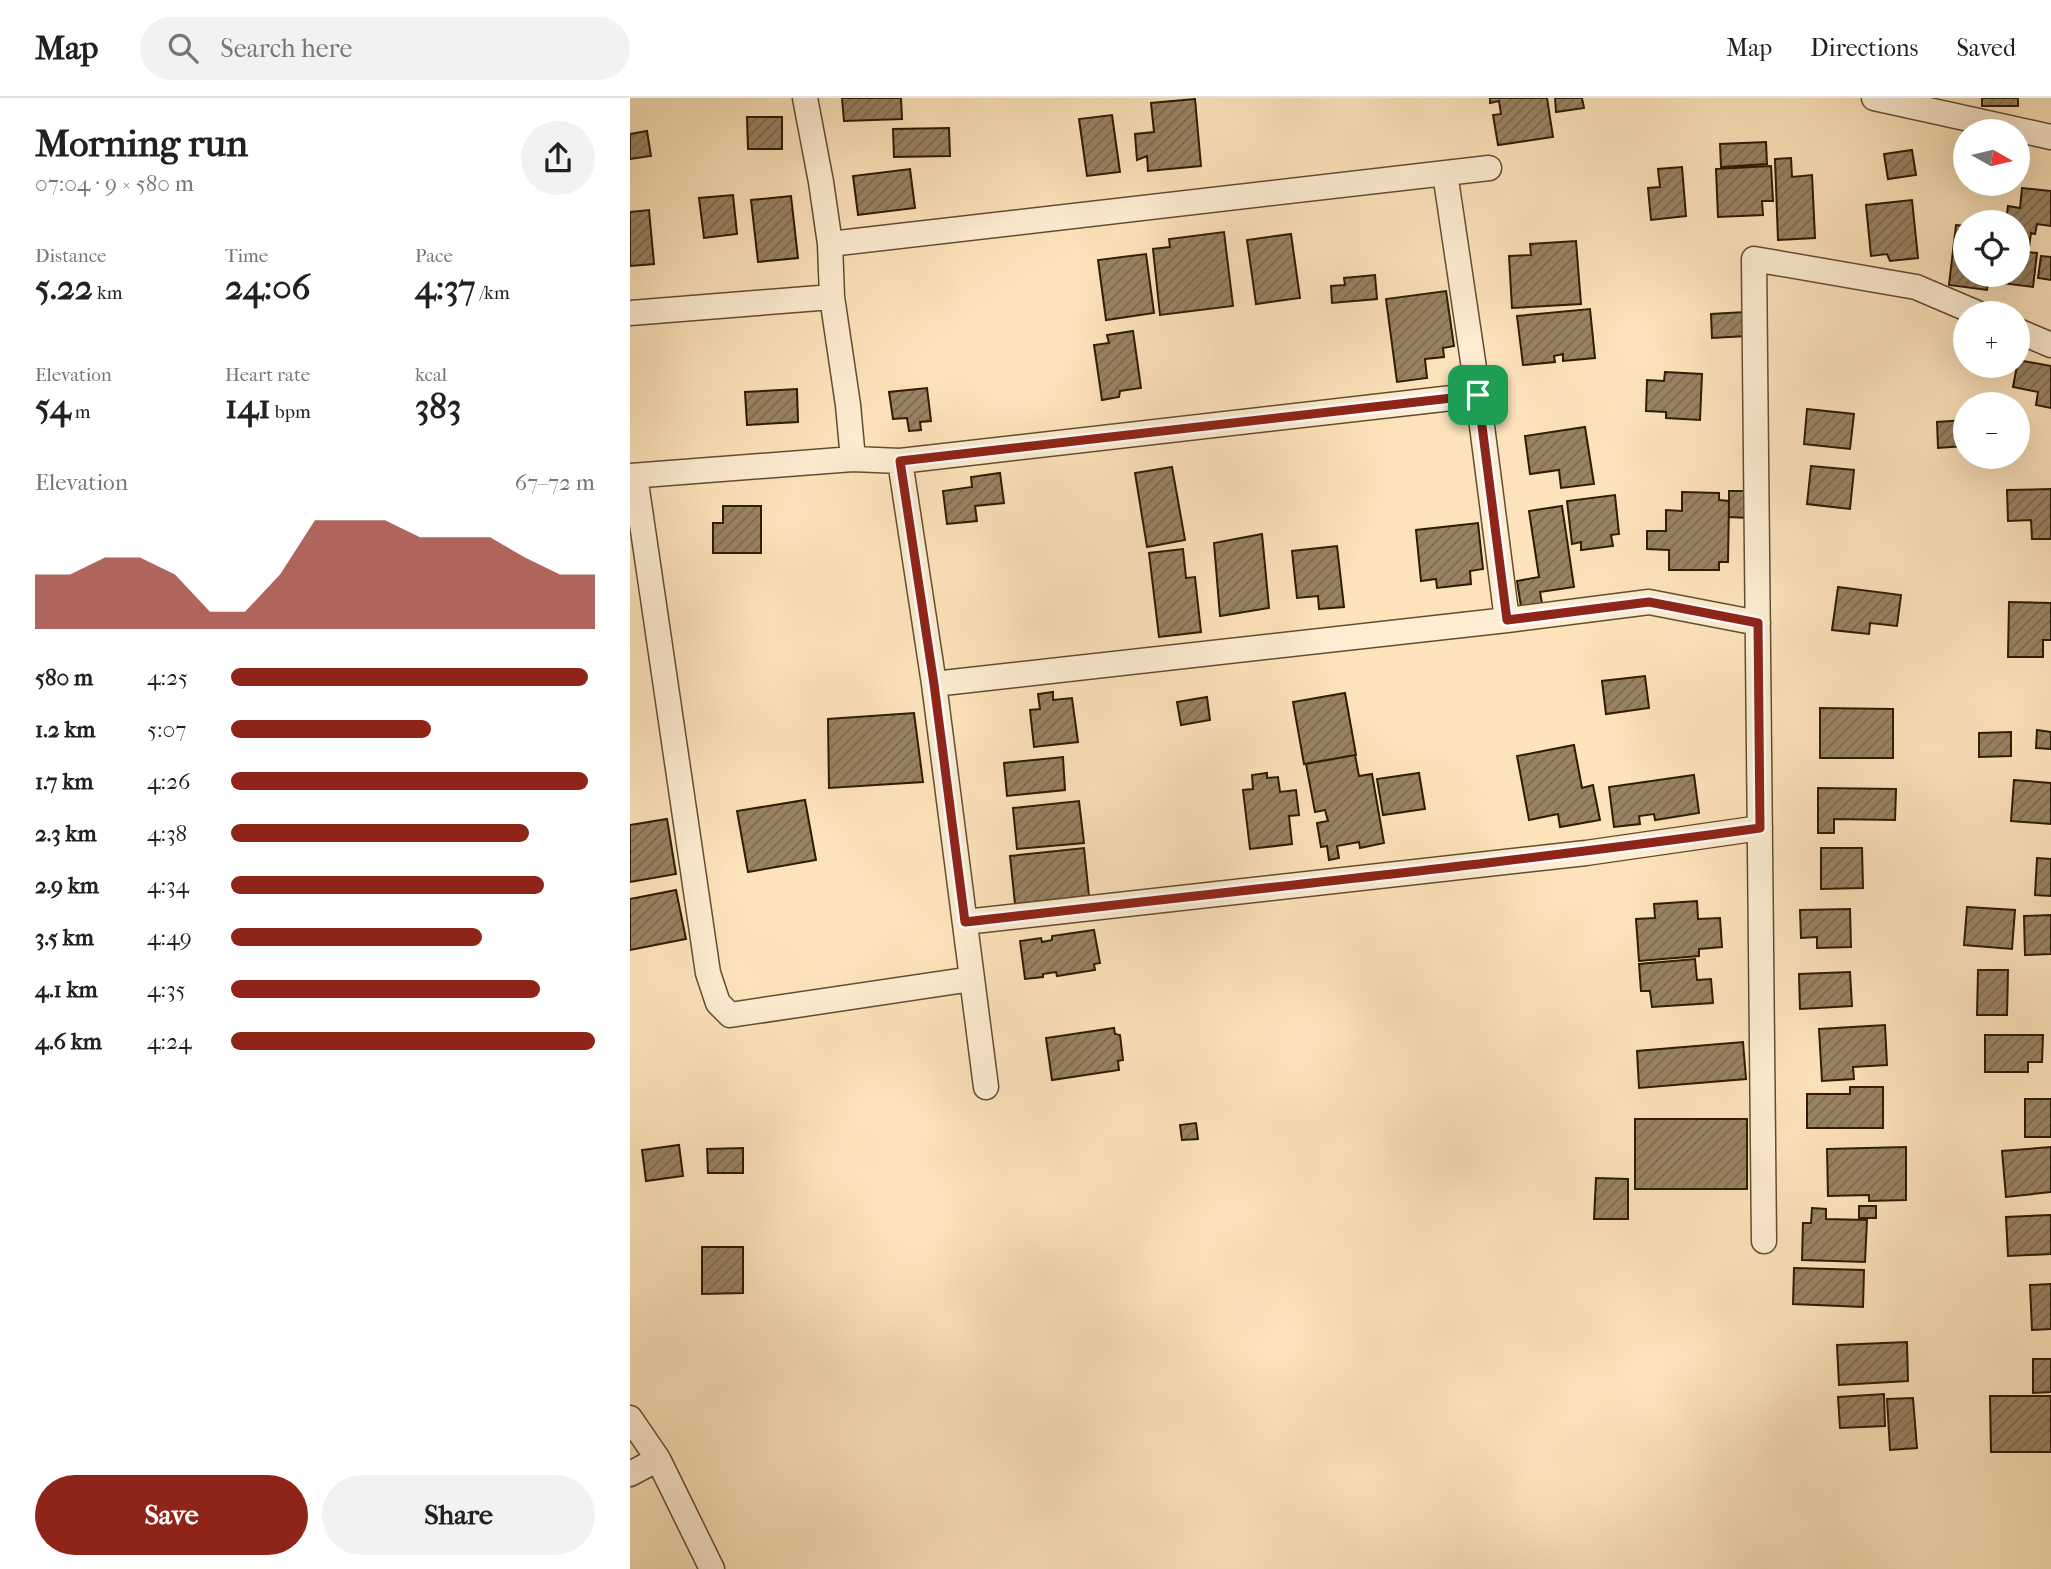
<!DOCTYPE html>
<html lang="en">
<head>
<meta charset="utf-8">
<style>
  :root { --surface:#fff; --page:#f2f2f2; --text:#202124; --muted:#757577; --line:#e0e0e0; --accent:#8f2418 }
  body { margin:0; font-family:"IM FELL French Canon",serif; background:var(--page); color:var(--text); height:100vh; display:flex; flex-direction:column; font-size:26px; white-space:nowrap }
  * { box-sizing:border-box; margin:0 }
  p { font-size:23px; color:var(--muted) }
  .icon { flex:none; width:38px; height:38px; fill:none; stroke:currentColor; stroke-width:2; stroke-linecap:round; stroke-linejoin:round }
  .map { position:relative; flex:1; overflow:hidden }
  .details { display:flex; flex-direction:column; background:var(--surface); width:630px }
  .details>* { flex:none }
  .needle { width:46px; rotate:98deg }
  .controls { position:absolute; left:1323px; top:21px; display:grid; gap:14px }
  .controls a { display:grid; place-items:center; width:77px; height:77px; border-radius:50%; background:var(--surface); box-shadow:0 7px 28px #0002; font-size:35px }
  .pin { position:absolute; display:grid; place-items:center; width:60px; height:60px; color:#fff; margin:-30px; border-radius:14px; box-shadow:0 4px 10px #0006 }
  .round { display:grid; place-items:center; flex:none; width:74px; height:74px; border-radius:37px; background:var(--page) }
  .overview { display:flex; align-items:center; justify-content:space-between; height:119px; padding:0 35px }
  h1 { font-size:38px; font-weight:800; line-height:52px }
  .figures { display:grid; grid-template-columns:repeat(3,1fr); gap:10px; height:119px; padding:7px 35px }
  .figures div { display:grid; align-content:center }
  .figures b { font-size:35px; font-weight:800 }
  .figures small { font-size:19px; font-weight:400 }
  .figures p { font-size:19px }
  .chart { height:196px; padding:14px 35px }
  .chart p { display:flex; justify-content:space-between }
  .chart svg { width:100%; height:126px; margin-top:7px; fill:var(--accent); opacity:.7 }
  .button { display:flex; gap:14px; margin-top:auto; padding:14px 35px }
  .button a { flex:1; height:80px; border-radius:42px; background:var(--accent); color:#fff; font-size:28px; font-weight:800; line-height:80px; text-align:center }
  .button a+a { background:var(--page); color:var(--text) }
  ul { padding:0 35px; list-style:none; font-size:23px }
  li { display:grid; grid-template-columns:112px 84px 1fr; align-items:center; height:52px }
  li i { height:18px; border-radius:9px; background:var(--accent) }
  header { display:flex; align-items:center; gap:42px; box-sizing:border-box; height:98px; padding:0 35px; background:var(--surface); border-bottom:2px solid var(--line) }
  header strong { font-size:33px }
  nav { display:flex; gap:38px; margin-inline-start:auto; font-size:24px }
  .search { width:490px; height:63px; background:var(--page); display:flex; align-items:center; gap:18px; box-sizing:border-box; padding:0 24px; border-radius:38px; color:var(--muted); font-size:26px }
  main { display:flex; flex:1; min-height:0 }
  .map>svg:first-child { display:block }
</style>
</head>
<body>
<header>
<strong>Map</strong>
<div class="search"><svg class="icon" aria-label="search" viewBox="0 0 24 24"><circle cx="10" cy="10" r="6"/><path d="M15 15l6 6"/></svg>Search here</div>
<nav><a>Map</a><a>Directions</a><a>Saved</a></nav>
</header>
<main>
<section class="details">
<div class="overview"><div><h1>Morning run</h1><p>07:04 · 9 × 580 m</p></div><a class="round"><svg class="icon" aria-label="share" viewBox="0 0 24 24"><path d="M12 15V3M7 8l5-5 5 5M5 13v7h14v-7"/></svg></a></div>
<div class="figures">
<div><p>Distance</p><b>5.22<small> km</small></b></div>
<div><p>Time</p><b>24:06</b></div>
<div><p>Pace</p><b>4:37<small> /km</small></b></div>
</div>
<div class="figures">
<div><p>Elevation</p><b>54<small> m</small></b></div>
<div><p>Heart rate</p><b>141<small> bpm</small></b></div>
<div><p>kcal</p><b>383</b></div>
</div>
<div class="chart"><p><span>Elevation</span>67–72 m</p>
<svg viewBox="0 0 160 44" preserveAspectRatio="none"><path d="M0 44V25L10 25L20 19L30 19L40 25L50 38L60 38L70 25L80 6L90 6L100 6L110 12L120 12L130 12L140 19L150 25L160 25V44z"/></svg>
</div>
<ul>
<li><b>580 m</b>4:25<i style="width:98%"></i></li>
<li><b>1.2 km</b>5:07<i style="width:55%"></i></li>
<li><b>1.7 km</b>4:26<i style="width:98%"></i></li>
<li><b>2.3 km</b>4:38<i style="width:82%"></i></li>
<li><b>2.9 km</b>4:34<i style="width:86%"></i></li>
<li><b>3.5 km</b>4:49<i style="width:69%"></i></li>
<li><b>4.1 km</b>4:35<i style="width:85%"></i></li>
<li><b>4.6 km</b>4:24<i style="width:100%"></i></li>
</ul>
<div class="button"><a>Save</a><a>Share</a></div>
</section>
<div class="map">
<svg width="1421" height="1471" viewBox="0 0 1421 1471">
  <defs>
    <pattern id="building-hatch" width="6" height="6" patternUnits="userSpaceOnUse" patternTransform="scale(1.75)"><rect width="6" height="6" fill="#998363"/><path d="M-1 1l2-2M0 6l6-6M5 7l2-2" fill="none" stroke="#7d6a4f"/></pattern>
  </defs>
  <rect width="100%" height="100%" fill="#fde3bb"/>
  <filter id="stains"><feTurbulence type="fractalNoise" baseFrequency=".00286" numOctaves="4"/><feColorMatrix values="0 0 0 0 .2 0 0 0 0 .09 0 0 0 0 .02 0 0 0 .5 -.17"/></filter>
  <radialGradient id="worn" r=".72"><stop offset=".6" stop-color="#630" stop-opacity="0"/><stop offset="1" stop-color="#630" stop-opacity=".3"/></radialGradient>
  <!-- building -->
  <path fill="url(#building-hatch)" stroke="#2d1c03" stroke-width="2" d="M212,0h59l1,21 -58,2z
    M860,0h57l6,39 -55,8 -5,-30 8,-1 -2,-13 -9,2z
    M925,0h27l2,10 -28,4z
    M1352,0h36v8h-36z
    M565,1l6,67 -53,5 -1,-15 -10,4 -2,-26 19,-2 -3,-29z
    M482,17l8,57 -33,4 -8,-57z
    M117,19h35v32h-34z
    M319,30l1,28 -56,1 -1,-28z
    M17,33l4,25 -21,3v-25z
    M1136,44l1,22 -46,3 -1,-23z
    M1282,52l4,25 -28,4 -4,-25z
    M1161,60l1,19 20,-2 3,63 -37,2 -3,-81z
    M1141,68l2,35h-11l1,14 -45,2 -2,-48z
    M1052,69l4,49 -35,4 -3,-32 12,-1 -2,-18z
    M280,71l5,39 -57,7 -5,-39z
    M1392,90l29,3v35l-14,-2 -2,10 -4,-1 -2,14 -11,-2v-23h-12l2,-16 12,2z
    M103,97l4,39 -33,4 -5,-40z
    M161,98l7,62 -40,4 -7,-62z
    M1282,102l6,58 -28,3 -3,-7 -16,2 -5,-51z
    M19,112l5,54 -24,2v-54z
    M1326,127l9,1v49h24l-2,15 -38,-5z
    M594,134l9,74 -73,9 -7,-66 17,-2 -1,-8z
    M661,136l9,64 -44,6 -9,-64z
    M946,143l5,63 -69,4 -3,-52 22,-1 -1,-11z
    M1388,153l19,2 -4,34 -32,-4 1,-8h16z
    M516,156l8,59 -48,7 -8,-60z
    M1411,158l10,1v23l-13,-2z
    M745,177l2,24 -45,4 -1,-17 14,-1 -1,-7z
    M816,193l8,55 -11,2 1,9 -19,2 2,19 -30,4 -11,-83z
    M960,211l5,49 -32,3v-7l-9,2 1,6 -32,3 -6,-49z
    M1115,214l2,24 -35,2 -1,-24z
    M503,233l8,57 -21,3 -1,6 -17,3 -8,-55 15,-2 -2,-8z
    M1388,262l33,6v42l-15,-3 2,-13 -25,-5z
    M1035,274l37,2 -2,46 -34,-2v-6l-20,-1 1,-31 17,1z
    M297,290l4,33 -11,1 1,8 -12,1 -2,-13 -14,1 -4,-27z
    M167,291l1,33 -51,3 -2,-33z
    M1177,311l47,5 -4,35 -46,-5z
    M1335,322v26l-27,2 -1,-26z
    M955,329l9,57 -33,4 -2,-18 -29,4 -5,-38z
    M1181,368l43,4 -4,39 -43,-5z
    M542,369l13,73 -38,7 -12,-74z
    M370,375l4,30 -29,3 2,15 -30,3 -4,-33 29,-4 -1,-10z
    M1421,391v50h-19l-1,-19 -23,1 -1,-31z
    M1099,393h19v27l-19,-1z
    M1052,394l37,1v7l10,1 -1,61h-9v8h-50v-20l-22,-1v-18h19v-21l16,1z
    M985,397l4,39 -8,1 2,11 -32,4v-8l-9,2 -5,-43z
    M93,408h38v47h-48v-30h10z
    M932,408l12,81 -34,5 3,17 -21,4 -5,-32 22,-4 -10,-66z
    M848,425l5,46 -13,2 1,13 -34,4 -1,-9 -15,2 -5,-51z
    M632,436l7,74 -49,8 -6,-73z
    M707,448l7,61 -25,2 -1,-13 -21,2 -5,-47z
    M553,451l3,29 9,-1 6,55 -42,5 -10,-84z
    M1208,489l63,8 -4,31 -27,-3 -1,11 -37,-4z
    M1379,504l42,1v37h-8v17h-35z
    M1015,578l4,32 -43,6 -4,-33z
    M423,594v8l19,-2 6,44 -44,5 -4,-37 10,-1 -2,-15z
    M715,595l11,62 -52,9 -11,-62z
    M577,599l3,23 -29,5 -4,-23z
    M1190,610l73,1v49h-73z
    M284,615l9,69 -94,6 -1,-69z
    M1407,632l14,2v17l-15,-1z
    M1381,634v24l-32,1v-24z
    M944,647l8,43 11,-3 7,35 -40,7 -2,-13 -29,6 -12,-64z
    M725,657l4,21 13,-2 12,69 -24,5 -1,-6 -22,4 2,12 -10,2 -2,-14 -6,1 -4,-24 11,-2 -3,-11 -10,2 -9,-48z
    M433,659l2,33 -58,6 -3,-33z
    M637,675v5l11,-1 2,15 16,-2 3,25 -10,1 3,28 -42,5 -7,-59 10,-1 -1,-14z
    M789,675l6,36 -42,6 -6,-36z
    M1064,677l5,38 -44,7 -1,-6 -15,2 1,8 -26,3 -5,-40z
    M1384,682l37,3v41l-40,-3z
    M1188,690l78,1 -1,31 -61,-1v14h-16z
    M175,702l11,60 -68,12 -11,-61z
    M449,703l5,42 -67,6 -4,-41z
    M37,721l9,55 -46,8v-57z
    M454,750l5,48 -74,8 -5,-48z
    M1191,750h41l1,40 -42,1z
    M1407,760l14,1v37l-16,-1z
    M46,792l10,49 -56,11v-51z
    M1067,803l1,18 22,-1 2,29 -23,2v7l-60,5 -3,-42 19,-1 -1,-14z
    M1337,809l48,3 -3,39 -48,-4z
    M1220,811l1,38 -34,1v-11l-16,1 -1,-28z
    M1421,817v39l-26,1 -1,-39z
    M464,832l6,33 -6,1 1,6 -38,6 -1,-4 -13,2v3l-18,2 -5,-38 21,-3 1,4 10,-2v-4z
    M1065,861l2,21 14,-1 2,24 -61,4 -2,-16h-9l-2,-27z
    M1348,872h30l-1,45h-30z
    M1220,874l2,34 -52,3 -1,-35z
    M1255,927l2,40 -34,2 1,12 -32,2 -3,-52z
    M484,930l1,6 5,1 3,25 -5,1 1,9 -67,10 -6,-42z
    M1355,937h58l-1,27h-14v10h-43z
    M1113,944l3,37 -107,9 -2,-37z
    M1220,989h33v41h-76v-34h43z
    M1395,1001h26v38h-26z
    M1005,1021h112v70h-112z
    M566,1025l2,16 -16,1 -2,-15z
    M49,1047l4,31 -37,5 -4,-31z
    M1276,1049v53l-37,1v-6l-41,1 -1,-47z
    M1421,1049v45l-45,5 -4,-46z
    M113,1050v25h-35l-1,-24z
    M966,1080l32,1v40h-34z
    M1229,1108h17v12h-17z
    M1182,1110l14,1v10l41,1 -2,42 -63,-2 1,-37h8z
    M1421,1117v39l-43,2 -2,-39z
    M72,1149h41v46l-41,1z
    M1164,1170l70,2 -1,37 -70,-3z
    M1421,1186v45l-19,1 -2,-45z
    M1277,1244l1,39 -69,4 -2,-40z
    M1403,1261h18v33l-18,1z
    M1254,1296l1,32 -45,2 -2,-31z
    M1360,1298h61v56h-60z
    M1283,1300l4,50 -27,2 -3,-51z"/>
  <g fill="none" stroke-linecap="round" stroke-linejoin="round">
    <defs>
      <path id="minor" d="M1244,0l177,39
        M200,146l659,-76
        M0,215l202,-16
        M1388,233l33,14
        M223,361l47,2 34,223 52,403
        M270,363l578,-66
        M0,378l223,-17 -5,-54 -16,-108 -2,-53 -9,-62 -16,-84
        M5,378l73,497 10,30 12,12 242,-36
        M877,522l142,-18 109,21
        M304,586l573,-64 -29,-225 -33,-222
        M335,824l621,-69 174,-25
        M1134,1143l-10,-982 162,28 61,26
        M0,1320l28,41 54,110
        M0,1376l28,-15"/>
    </defs>
    <!-- minor casing -->
    <use href="#minor" stroke="#614e31" stroke-width="27"/>
    <!-- minor -->
    <use href="#minor" stroke="#feedd3" stroke-width="24"/>
  </g>
  <g fill="none" stroke-linecap="round" stroke-linejoin="round">
    <defs>
      <path id="route" d="M848,297l29,225 142,-18 109,21 2,205c-265,37 -530,63 -795,94l-31,-238 -34,-223z"/>
    </defs>
    <!-- route casing -->
    <use href="#route" stroke="#fff" stroke-width="14"/>
    <!-- route -->
    <use href="#route" stroke="#8f2418" stroke-width="9"/>
  </g>
  <rect width="100%" height="100%" filter="url(#stains)"/>
  <rect width="100%" height="100%" fill="url(#worn)"/>
</svg>
<div class="controls">
<a><svg class="needle" viewBox="-14 -14 28 28"><path d="M0-13l5 13h-10z" fill="#e53935"/><path d="M0 13l5-13h-10z" fill="#757577"/></svg></a>
<a><svg class="icon" aria-label="locate" viewBox="0 0 24 24"><circle cx="12" cy="12" r="6"/><path d="M12 2v4M12 18v4M2 12h4M18 12h4"/></svg></a>
<a>+</a>
<a>−</a>
</div>
<div class="pin" style="left:848px;top:297px;background:#1e9e55"><svg class="icon" aria-label="arrive" viewBox="0 0 24 24"><path d="M6 21V4h12l-3 4 3 4H6"/></svg></div>
</div>
</main>
</body>
</html>
